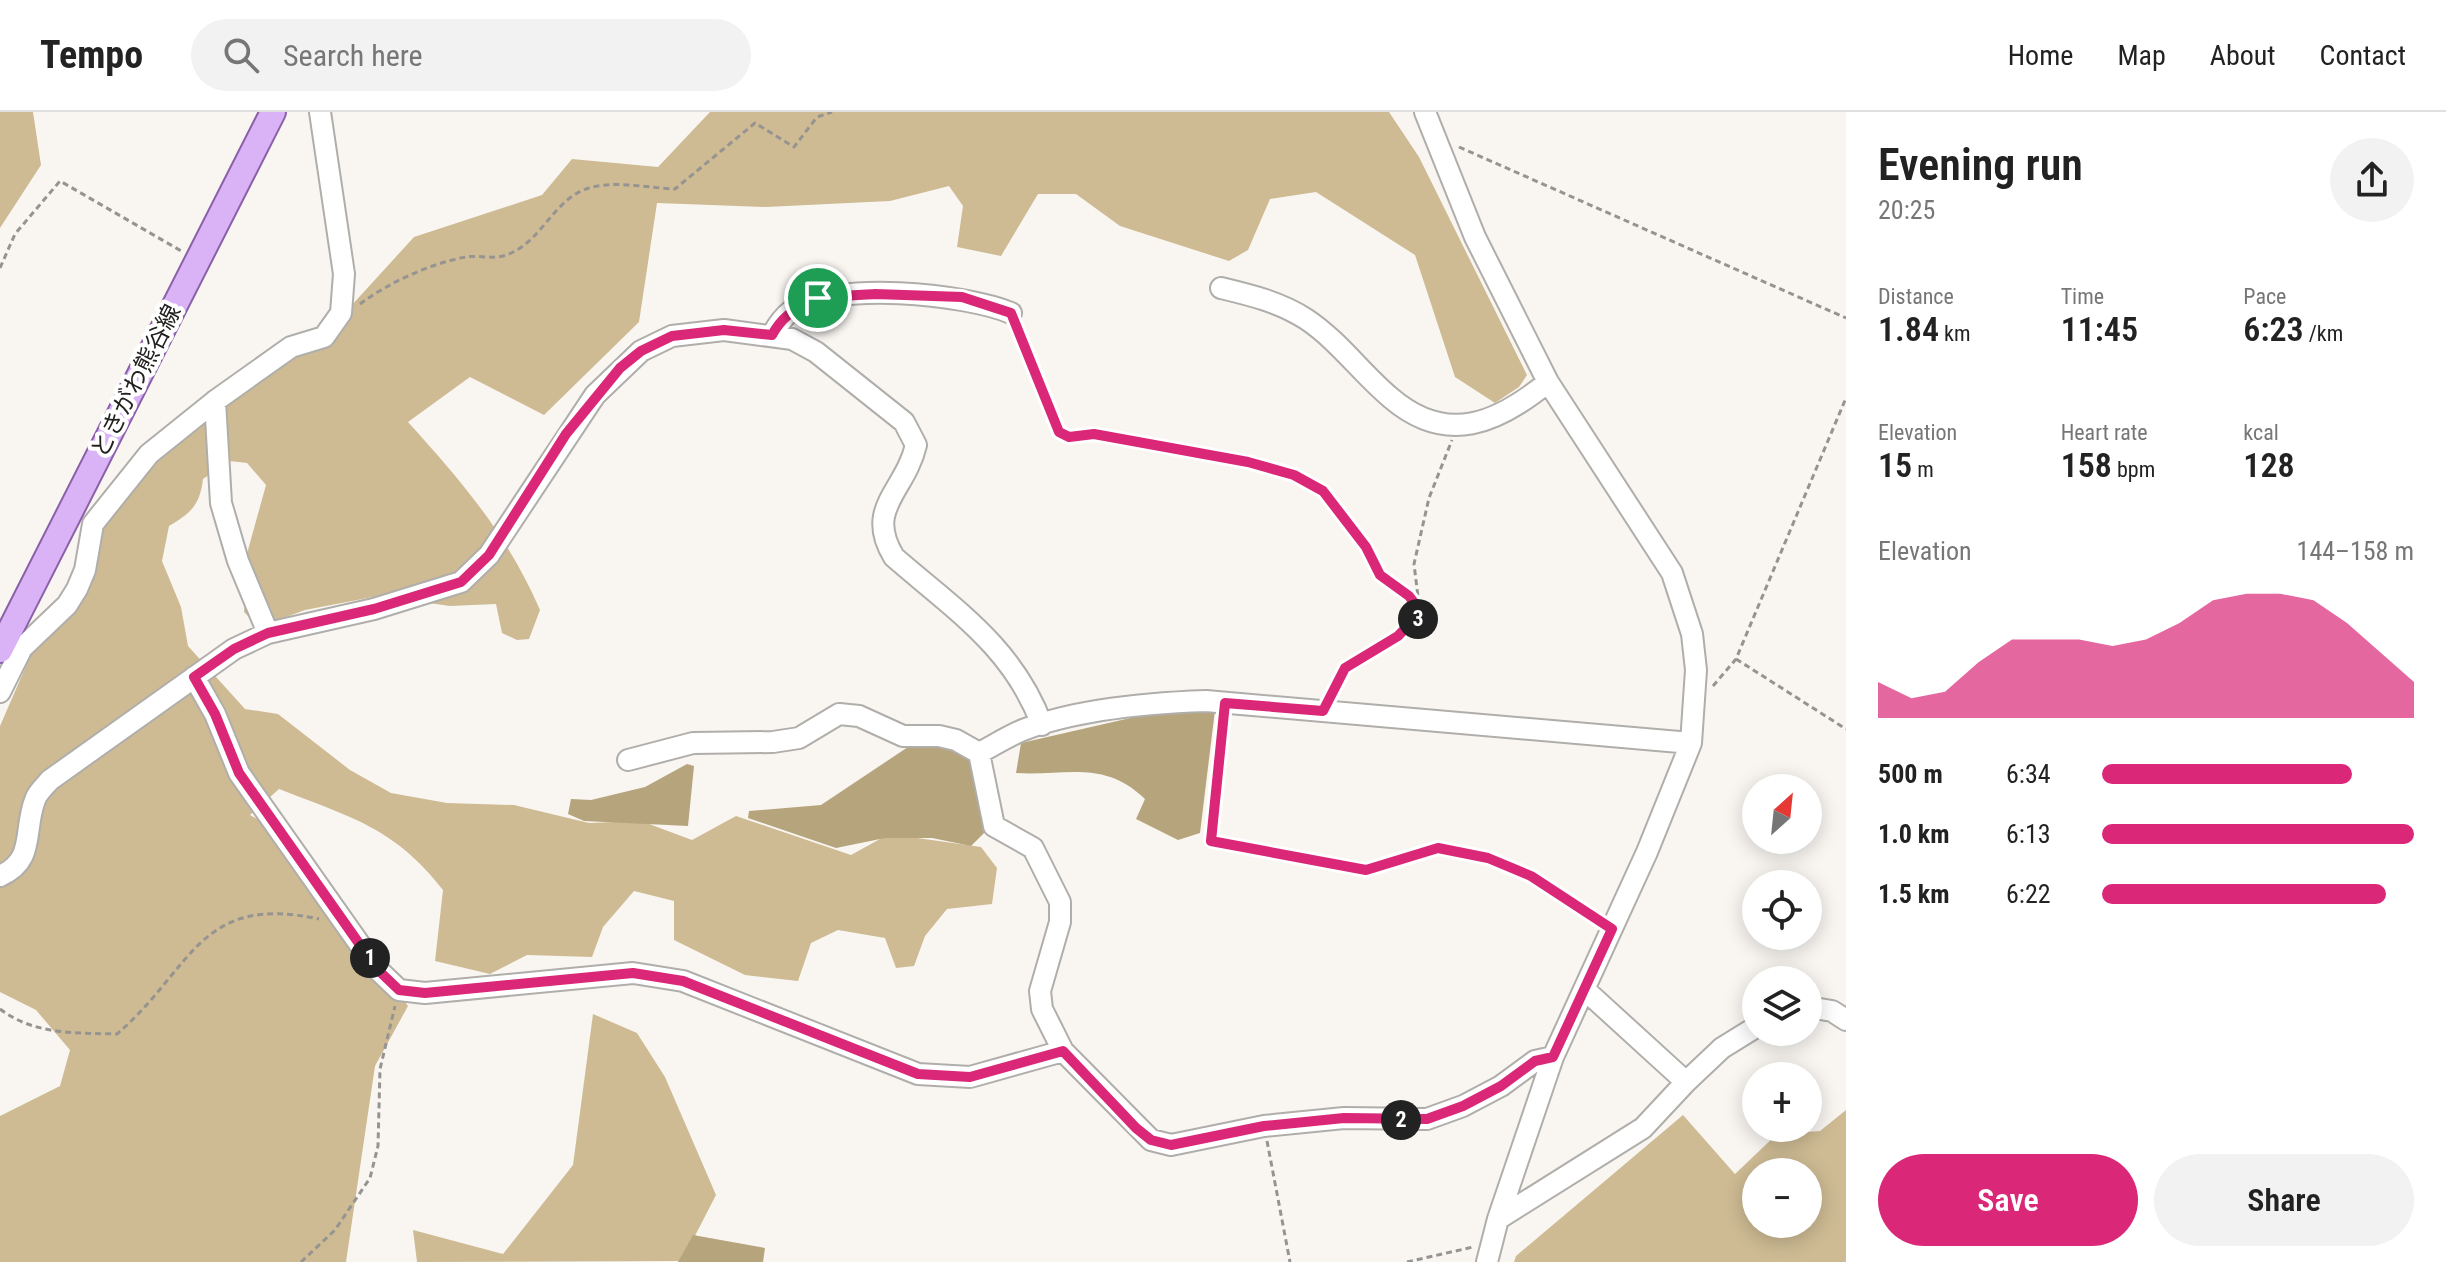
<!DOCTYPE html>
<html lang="en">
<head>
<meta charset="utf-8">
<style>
  :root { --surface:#fff; --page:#f2f2f2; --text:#222; --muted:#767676; --line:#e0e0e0; --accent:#db2777 }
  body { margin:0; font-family:"Roboto Condensed","Noto Sans JP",sans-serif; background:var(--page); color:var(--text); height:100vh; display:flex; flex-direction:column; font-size:30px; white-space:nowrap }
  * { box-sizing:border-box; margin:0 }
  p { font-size:26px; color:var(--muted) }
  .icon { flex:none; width:44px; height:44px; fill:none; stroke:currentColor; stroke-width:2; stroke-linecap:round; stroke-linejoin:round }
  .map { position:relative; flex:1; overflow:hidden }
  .panel { display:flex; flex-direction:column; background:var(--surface); width:600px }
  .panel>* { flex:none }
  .needle { width:52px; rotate:27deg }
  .tools { position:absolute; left:1742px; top:662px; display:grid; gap:16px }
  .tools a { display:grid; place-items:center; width:80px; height:80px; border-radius:50%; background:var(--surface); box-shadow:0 4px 20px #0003; font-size:40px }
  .pin { position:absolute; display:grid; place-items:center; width:68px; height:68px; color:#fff; margin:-34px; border:4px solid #fff; border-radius:50%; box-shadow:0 2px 8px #0007 }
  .km { position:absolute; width:40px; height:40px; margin:-20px; border-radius:50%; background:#222; color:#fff; font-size:22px; line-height:40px; text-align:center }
  .round { display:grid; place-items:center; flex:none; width:84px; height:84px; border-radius:42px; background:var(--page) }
  .overview { display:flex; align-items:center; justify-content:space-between; height:136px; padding:0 32px }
  h1 { font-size:44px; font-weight:600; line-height:60px }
  .figures { display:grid; grid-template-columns:repeat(3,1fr); gap:12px; height:136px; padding:8px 32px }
  .figures div { display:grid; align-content:center }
  .figures b { font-size:34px; font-weight:600 }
  .figures small { font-size:22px; font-weight:400 }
  .figures p { font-size:22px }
  .chart { height:224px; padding:16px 32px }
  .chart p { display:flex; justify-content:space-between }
  .chart svg { width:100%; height:144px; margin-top:8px; fill:var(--accent); opacity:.7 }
  .cta { display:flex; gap:16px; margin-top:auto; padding:16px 32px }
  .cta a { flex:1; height:92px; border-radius:48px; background:var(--accent); color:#fff; font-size:32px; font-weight:600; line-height:92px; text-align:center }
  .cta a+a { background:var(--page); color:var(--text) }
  ul { padding:0 32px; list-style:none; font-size:26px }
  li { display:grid; grid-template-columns:128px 96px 1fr; align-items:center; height:60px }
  li i { height:20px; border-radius:10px; background:var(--accent) }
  header { display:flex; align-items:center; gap:48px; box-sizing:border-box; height:112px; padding:0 40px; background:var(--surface); border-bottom:2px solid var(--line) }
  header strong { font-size:38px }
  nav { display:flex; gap:44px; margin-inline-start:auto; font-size:28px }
  .search { width:560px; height:72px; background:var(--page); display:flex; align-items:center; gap:20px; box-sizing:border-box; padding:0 28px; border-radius:44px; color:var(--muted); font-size:30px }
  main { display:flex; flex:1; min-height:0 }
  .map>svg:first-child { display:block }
</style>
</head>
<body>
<header>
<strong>Tempo</strong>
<div class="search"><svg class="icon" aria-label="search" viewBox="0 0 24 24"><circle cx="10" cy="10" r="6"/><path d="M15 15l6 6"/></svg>Search here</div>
<nav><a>Home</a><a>Map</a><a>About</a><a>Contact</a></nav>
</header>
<main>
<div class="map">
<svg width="1846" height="1150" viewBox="0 0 1846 1150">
  <rect width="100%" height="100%" fill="#f9f6f2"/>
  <!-- forest -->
  <path fill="#cebb94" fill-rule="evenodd" d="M0,0h33l8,53 -41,63z
    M710,0h679l30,45 108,218 -8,12 -24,16 -40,-26 -40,-122 -99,-63 -46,7 -22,51 -19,11 -109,-35 -44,-32h-38l-37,62 -44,-9 6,-41 -14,-20 -59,15 -124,6 -109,-4 -18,119 -95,93 -74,-38 -62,45c55,61 99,112 132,188l-11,29 -12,1 -15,-7 -6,-29 -46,2 -72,-10 -73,14 -46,17 -15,-15 4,-62 18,-65 -19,-22 -18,-2 -26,18c-3,26 -12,34 -34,47l-7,35 19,46 7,39 57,63 33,5 72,56 41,23 56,10 67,2 75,18 52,-2 51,19 44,-24 115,39 38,-21 92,13 16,21 -5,36 -45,5 -22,27 -11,30 -18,2 -11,-30 -47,-8 -27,13 -13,38 -53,-6 -71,-35v-39l-40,-10 -31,36 -11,30 -65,-2 -37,19 -55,-13 8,-71c-49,-63 -93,-73 -164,-101l-29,26 29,16 129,175 -33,60 -29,196h-346v-146l60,-30 10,-36 -34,-40 -36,-18v-266l36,-83 73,-132 44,-53 187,-140 74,-81 128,-42 30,-36 86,8z
    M593,902l44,19 28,44 51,118 -34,66 -265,1 -4,-32 90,24 70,-89z
    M1846,998v152h-332l2,-6 167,-141 52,59 42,-40 43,-3zM1756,1060h52v52h-52z"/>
  <!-- water -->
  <path fill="#b6a47d" d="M1215,598l-15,123 -22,7 -42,-21 9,-20c-41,-40 -79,-23 -129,-26l5,-30 140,-32z
    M934,631l35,16 15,74 -13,13 -39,-8h-47l-49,10 -88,-30 1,-7 72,-6 87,-58z
    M687,652l7,2 -6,60 -104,-5 -16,-7 3,-15 20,1 54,-13z
    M693,1123l72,13 -2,14h-85z"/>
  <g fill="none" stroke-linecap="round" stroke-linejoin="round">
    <defs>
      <path id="minor" d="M1425,0l50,125 73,145 124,191 20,61 4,36 -5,73 -44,109 -94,205 -55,162 -11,43
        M1221,176c29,7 59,14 85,31 33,22 55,54 85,79 56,48 107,25 157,-16
        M772,223c5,-9 11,-18 19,-24 41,-31 175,-17 220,2
        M215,289l6,102 17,58 30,72
        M194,565l21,37 24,59 138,196 22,21 26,3 208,-20 50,8 235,93 52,3 93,-26
        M0,580l22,-44 45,-43 10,-16 8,-19 8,-46 56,-70 66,-53 76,-54 33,-10 17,-24 3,-39 -24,-162
        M979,641l15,73 39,22 27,54v20l-20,69 2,18 21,42 88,89 20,5 93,-19 80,-8 83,1 36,-13 38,-20 34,-25 18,-4
        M979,641c14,-7 29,-17 44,-23 54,-21 125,-27 183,-29l485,42
        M628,648l65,-17 80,-1 26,-4 40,-24 20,2 44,20h36l17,4 23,13
        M0,764c36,-16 23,-45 35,-76 2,-7 10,-14 15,-20l184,-131 34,-16 106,-24 87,-27 28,-27 106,-160 46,-44 31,-15 52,-6 68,9 24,13 88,70 12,23c-11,47 -52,63 -22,112 61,53 119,90 148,168
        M1584,877l102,93 36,-34 34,-21
        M1808,895l24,4 14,9
        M1498,1107l145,-91 43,-46"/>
      <path id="major" d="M0,538l273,-538"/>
    </defs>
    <!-- minor casing -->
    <use href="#minor" stroke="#b0aeaa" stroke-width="24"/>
    <!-- major casing -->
    <use href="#major" stroke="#8a60a8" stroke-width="28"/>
    <!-- path -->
    <path stroke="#969491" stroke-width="3" stroke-dasharray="6 4" stroke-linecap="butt" d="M1459,35l387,171
      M0,156l15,-34 45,-53 123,71
      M360,192c28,-21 71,-41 106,-47 12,-2 26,2 37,-1 36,-10 47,-51 80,-66 26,-11 64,-2 92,-1l80,-66 39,24 23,-30 15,-5
      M1018,216l41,104 10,5 25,-3 154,28 46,13 29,16 43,56 14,28 29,21 12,16 -23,24 -53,32 -14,25
      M1419,493l-5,-41 15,-66 23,-58
      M1736,547l110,70
      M1713,574l23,-27 110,-261
      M1223,607l-12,122 155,29 72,-22 50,10 43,18 66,43
      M0,897c34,26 76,24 117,25 76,-65 81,-141 202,-115
      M1267,1029l23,121
      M301,1150l34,-32 35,-52 8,-32 2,-77 15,-63
      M1407,1150l66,-15"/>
    <!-- minor -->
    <use href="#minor" stroke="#fff" stroke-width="20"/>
    <!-- major -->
    <use href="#major" stroke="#dab3f7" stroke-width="24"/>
  </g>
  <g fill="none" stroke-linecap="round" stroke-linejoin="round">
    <defs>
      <path id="route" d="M875,182l87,3 49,16 48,119 10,5 25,-3 154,28 46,13 29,16 43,56 14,28 29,21 12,16 -23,24 -53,32 -22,43 -98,-8 -14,138 155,29 72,-22 50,10 43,18 81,53 -59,128 -18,4 -34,25 -38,20 -36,13 -83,-1 -80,8 -93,19 -20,-5 -15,-12 -73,-77 -93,26 -52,-3 -235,-93 -50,-8 -208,20 -26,-3 -22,-21 -138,-196 -24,-59 -21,-37 40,-28 34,-16 106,-24 87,-27 28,-27 77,-121 54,-66 21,-17 31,-15 52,-6 48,5c22,-40 62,-38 103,-41z"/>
    </defs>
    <!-- route casing -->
    <use href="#route" stroke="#fff" stroke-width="16"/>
    <!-- route -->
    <use href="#route" stroke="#db2777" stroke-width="10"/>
  </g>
  <g text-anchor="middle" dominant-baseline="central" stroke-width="8" stroke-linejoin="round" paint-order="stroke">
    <!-- street labels -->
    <g font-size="24" fill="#232221" stroke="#fff">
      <text transform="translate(136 269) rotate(-63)">ときがわ熊谷線</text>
    </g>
  </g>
</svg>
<div class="tools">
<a><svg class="needle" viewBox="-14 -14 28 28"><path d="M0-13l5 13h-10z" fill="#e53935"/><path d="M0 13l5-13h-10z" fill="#767676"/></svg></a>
<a><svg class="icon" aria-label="locate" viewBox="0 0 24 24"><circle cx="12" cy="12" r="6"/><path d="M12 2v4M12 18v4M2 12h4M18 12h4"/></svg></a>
<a><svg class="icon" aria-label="layers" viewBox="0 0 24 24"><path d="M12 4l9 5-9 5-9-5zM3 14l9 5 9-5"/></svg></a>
<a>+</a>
<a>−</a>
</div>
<div class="pin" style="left:818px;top:186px;background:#1e9e55"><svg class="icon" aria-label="arrive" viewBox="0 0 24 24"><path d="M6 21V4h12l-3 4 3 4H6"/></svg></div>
<b class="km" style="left:370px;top:846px">1</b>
<b class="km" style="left:1401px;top:1008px">2</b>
<b class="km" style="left:1418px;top:507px">3</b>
</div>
<section class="panel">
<div class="overview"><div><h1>Evening run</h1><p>20:25</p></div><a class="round"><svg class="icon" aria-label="share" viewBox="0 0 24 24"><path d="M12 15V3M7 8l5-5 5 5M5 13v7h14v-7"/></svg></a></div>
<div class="figures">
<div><p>Distance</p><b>1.84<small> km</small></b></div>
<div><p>Time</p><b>11:45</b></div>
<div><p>Pace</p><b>6:23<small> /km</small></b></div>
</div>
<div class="figures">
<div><p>Elevation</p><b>15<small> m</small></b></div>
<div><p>Heart rate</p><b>158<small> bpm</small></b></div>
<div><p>kcal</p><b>128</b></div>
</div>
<div class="chart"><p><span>Elevation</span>144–158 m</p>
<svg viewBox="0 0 160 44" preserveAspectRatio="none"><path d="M0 44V33L10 38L20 36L30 27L40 20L50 20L60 20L70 22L80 20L90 15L100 8L110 6L120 6L130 8L140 15L150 24L160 33V44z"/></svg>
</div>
<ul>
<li><b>500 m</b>6:34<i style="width:80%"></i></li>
<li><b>1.0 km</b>6:13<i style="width:100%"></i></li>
<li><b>1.5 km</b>6:22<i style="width:91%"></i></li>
</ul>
<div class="cta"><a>Save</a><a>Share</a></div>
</section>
</main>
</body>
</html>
